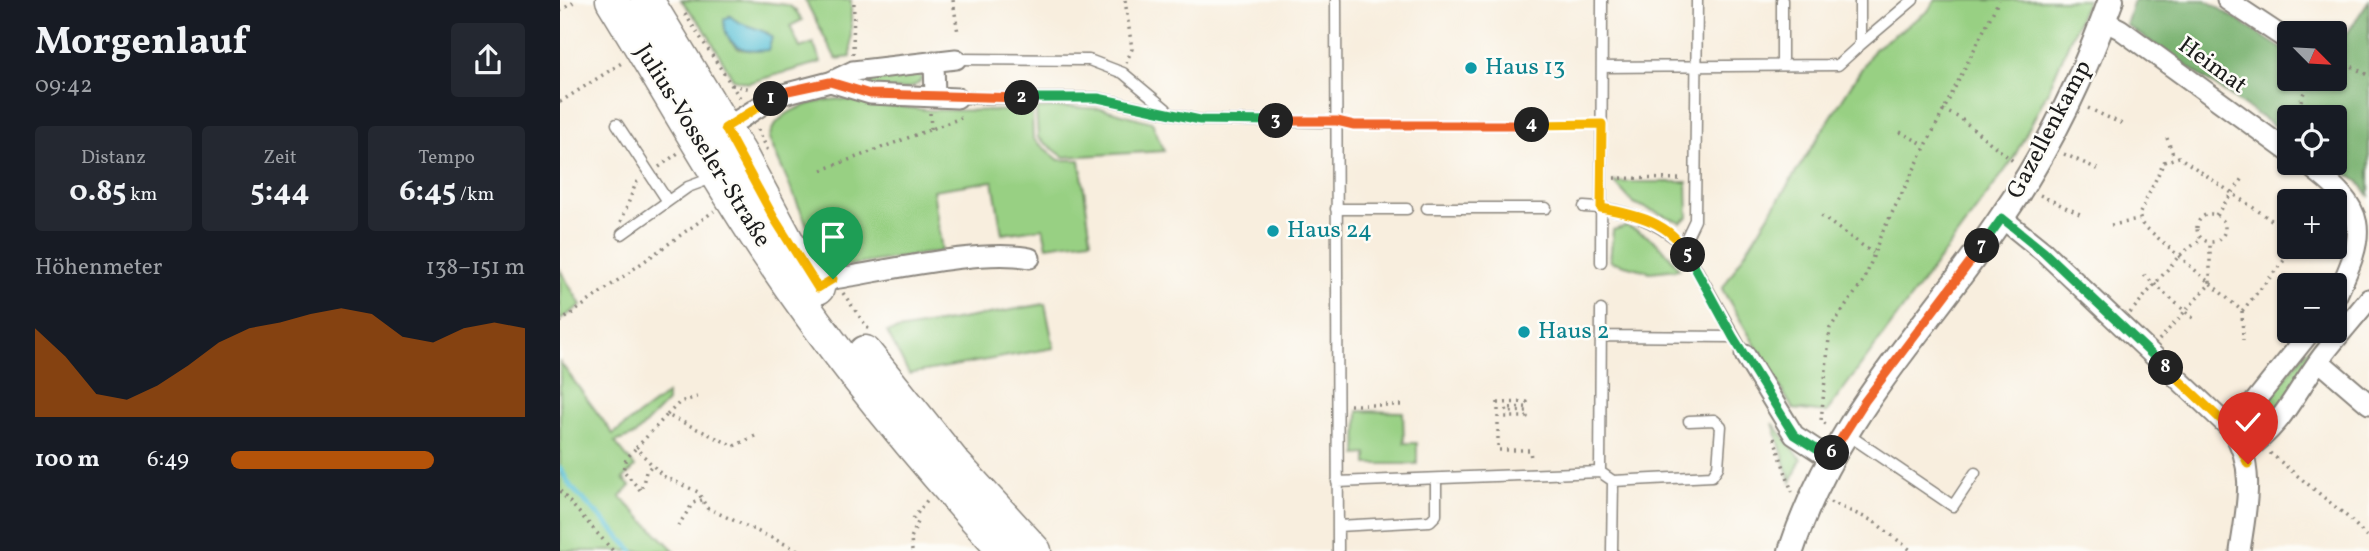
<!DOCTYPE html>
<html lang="de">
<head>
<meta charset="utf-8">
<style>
  :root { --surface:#171b24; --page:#242831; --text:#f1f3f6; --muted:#9ea1a6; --accent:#b45309 }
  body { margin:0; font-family:Vollkorn,serif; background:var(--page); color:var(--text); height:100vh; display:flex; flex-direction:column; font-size:26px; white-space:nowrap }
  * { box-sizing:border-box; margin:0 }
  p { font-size:23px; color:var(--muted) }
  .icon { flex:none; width:38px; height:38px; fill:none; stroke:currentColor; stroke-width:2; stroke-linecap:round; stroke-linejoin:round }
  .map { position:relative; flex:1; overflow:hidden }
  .drawer { display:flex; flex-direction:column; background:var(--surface); width:560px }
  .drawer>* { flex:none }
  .needle { width:46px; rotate:114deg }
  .buttons { position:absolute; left:1717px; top:21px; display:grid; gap:14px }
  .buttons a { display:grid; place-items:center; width:70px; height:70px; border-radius:7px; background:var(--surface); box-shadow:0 2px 5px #0004; font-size:35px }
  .pin { position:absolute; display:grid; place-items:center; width:60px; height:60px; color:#fff; margin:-72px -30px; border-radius:50% 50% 50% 0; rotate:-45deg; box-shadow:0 0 7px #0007 }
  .pin .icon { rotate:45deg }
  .km { position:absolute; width:35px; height:35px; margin:-18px; border-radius:50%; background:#222; color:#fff; font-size:19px; line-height:35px; text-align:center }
  .round { display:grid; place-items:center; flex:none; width:74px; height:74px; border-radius:7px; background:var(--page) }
  .head { display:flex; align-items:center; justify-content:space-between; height:119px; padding:0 35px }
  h1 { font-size:38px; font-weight:700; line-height:52px }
  .stats { display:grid; grid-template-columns:repeat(3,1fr); gap:10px; height:119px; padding:7px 35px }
  .stats div { display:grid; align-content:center; border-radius:7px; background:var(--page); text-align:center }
  .stats b { font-size:30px; font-weight:700 }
  .stats small { font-size:19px; font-weight:400 }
  .stats p { font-size:19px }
  .chart { height:196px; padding:14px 35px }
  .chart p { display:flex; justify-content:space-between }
  .chart svg { width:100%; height:126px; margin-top:7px; fill:var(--accent); opacity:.7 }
  ul { padding:0 35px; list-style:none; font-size:23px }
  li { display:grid; grid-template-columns:112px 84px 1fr; align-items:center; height:52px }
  li i { height:18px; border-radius:9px; background:var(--accent) }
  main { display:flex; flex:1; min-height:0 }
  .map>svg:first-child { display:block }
</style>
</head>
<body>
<main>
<section class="drawer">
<div class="head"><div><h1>Morgenlauf</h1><p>09:42</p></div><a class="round"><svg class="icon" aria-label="share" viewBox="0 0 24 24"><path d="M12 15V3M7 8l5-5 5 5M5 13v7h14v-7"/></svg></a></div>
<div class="stats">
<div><p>Distanz</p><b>0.85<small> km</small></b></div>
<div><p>Zeit</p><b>5:44</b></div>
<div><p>Tempo</p><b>6:45<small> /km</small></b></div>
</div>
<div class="chart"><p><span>Höhenmeter</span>138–151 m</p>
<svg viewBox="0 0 160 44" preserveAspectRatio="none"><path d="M0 44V13L10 23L20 36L30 38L40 33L50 26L60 18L70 13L80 11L90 8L100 6L110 8L120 16L130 18L140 13L150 11L160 13V44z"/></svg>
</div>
<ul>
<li><b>100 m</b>6:49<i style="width:69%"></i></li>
</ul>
</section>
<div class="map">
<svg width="1809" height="551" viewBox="0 0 1809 551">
  <rect width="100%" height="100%" fill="#fdfcf7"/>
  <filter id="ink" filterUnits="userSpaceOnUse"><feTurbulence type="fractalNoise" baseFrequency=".0143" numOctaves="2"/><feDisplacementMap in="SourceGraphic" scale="14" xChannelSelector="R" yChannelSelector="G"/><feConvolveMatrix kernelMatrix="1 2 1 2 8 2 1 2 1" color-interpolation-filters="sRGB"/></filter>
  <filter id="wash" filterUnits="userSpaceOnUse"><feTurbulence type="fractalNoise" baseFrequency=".00686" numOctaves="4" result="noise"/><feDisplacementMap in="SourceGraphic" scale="28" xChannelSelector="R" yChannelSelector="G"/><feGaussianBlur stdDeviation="1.57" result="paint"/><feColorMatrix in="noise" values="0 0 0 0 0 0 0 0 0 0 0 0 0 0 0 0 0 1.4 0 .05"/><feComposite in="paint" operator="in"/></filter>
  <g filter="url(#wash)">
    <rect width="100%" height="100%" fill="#f8eede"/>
    <!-- green -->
    <path fill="#98d083" stroke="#5a7650" stroke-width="2" fill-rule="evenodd" d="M121,0c33,0 74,0 106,5 7,2 11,9 15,15l-12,6 10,22 13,-5 8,19 -73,21 -15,-4 -29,-51zM170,16l8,8 30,9 -12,18 -17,-2 -9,-8z
      M245,0h46v57l-15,2z
      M1375,0h152l-39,91 -36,70 -186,252 -33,-4 -71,-120 152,-240 54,-38z
      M355,72l7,6c-9,19 -47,9 -65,8l-1,-8z
      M278,99l89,11 105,1 1,28 26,21h21l11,80 -44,6 -4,-18 -41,6 -9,-53 -60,9 9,61 -109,17 -22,-34 -42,-95c5,-29 45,-38 69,-40z
      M509,107l35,2 48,13 12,29 -100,6 -26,-19 -2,-29z
      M1054,182h73l1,35 -7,5 -48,-19z
      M1066,226c25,9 38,21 53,43l-29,3 -40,-11 3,-31z
      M0,270l21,35 -21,15z
      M485,304l9,44 -145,26 -22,-42z
      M1763,331h9l-65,93 -12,-10z
      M0,362l53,72 54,-40v8l-32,33 -20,7 20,25 -12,12 7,7 -10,11 55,54h-115z
      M798,411l45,1 1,31h13v21h-50v-10l-10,1z
      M1213,423l28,36 -10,23z"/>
    <!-- forest -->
    <path fill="#7ab271" stroke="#4b6746" stroke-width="2" d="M1574,0h72l81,52 2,27h45l1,-27 34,-52v196l-10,-14 -27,-19h2v-46h-45v15l-13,-9 -2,3 -148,-101z"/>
    <!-- water -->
    <path fill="#5ac1d7" stroke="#3b6e7a" stroke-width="2" d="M170,16c12,12 31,10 42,21l-4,13c-24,3 -44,-4 -44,-31z"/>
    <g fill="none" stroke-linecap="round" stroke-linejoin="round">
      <!-- stream -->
      <path stroke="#5ac1d7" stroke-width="5" d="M0,468l11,19 62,64"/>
    </g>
  </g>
  <g filter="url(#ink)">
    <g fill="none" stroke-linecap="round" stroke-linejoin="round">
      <defs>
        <path id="service" d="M776,0l2,551
          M1137,0l-2,220 -12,25 62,110
          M1300,45l53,-45
          M396,59l133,1 34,13 43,36
          M1222,65v-65
          M1042,67l236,-2 22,-20v-45
          M397,98h141l102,22 137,2
          M57,124l50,76
          M1024,207c38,1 70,12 99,38
          M867,208h119
          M776,209h71
          M62,234l66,-47 27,-10
          M1041,262l1,-262
          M1041,336l132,1
          M1287,434l106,72 22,-33
          M1040,472l1,-162
          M1053,481l99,-5 6,-9 3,-41 -7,-6 -25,1
          M777,482l263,-10 13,9 -1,70
          M778,526l92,-5 6,-6v-35"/>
        <path id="minor" d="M1667,0l62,41
          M1544,21l16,8 169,123
          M374,61l1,36
          M270,82l40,12 87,4
          M158,133l58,-37 54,-14 23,-11 103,-12
          M1745,163c64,47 64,66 29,138
          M1442,218l42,34 188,178c25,38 14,79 8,121
          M258,288l15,-9c52,-8 149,-31 197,-21
          M1185,355l49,80 35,23
          M1759,361l50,43
          M1672,430l79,-99
          M1684,452c40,-28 49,-56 76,-93 16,-21 33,-40 49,-60"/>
        <path id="tertiary" d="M1231,551c44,-135 134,-219 211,-334 46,-66 82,-142 109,-217"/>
        <path id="primary" d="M52,0c52,84 100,171 155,253 71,106 152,205 238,298
          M87,0l93,153 51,95 27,40
          M305,352l90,112 80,87"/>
      </defs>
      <!-- service casing -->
      <use href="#service" stroke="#8a857d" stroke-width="13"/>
      <!-- minor casing -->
      <use href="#minor" stroke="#8a857d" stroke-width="23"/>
      <!-- tertiary casing -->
      <use href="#tertiary" stroke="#8a857d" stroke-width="28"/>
      <!-- primary casing -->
      <use href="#primary" stroke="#8a857d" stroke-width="35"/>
      <!-- path -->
      <path stroke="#8a857d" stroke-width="3.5" stroke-dasharray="2 5" stroke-linecap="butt" d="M393,0l5,33
        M565,0l7,49 -6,14
        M0,11l17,-11
        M125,14l55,84
        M293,54l1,-54
        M1774,56l35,20
        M172,85l19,4
        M1741,101l4,-12 -4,-10
        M0,102l63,-40
        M1528,108l34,16
        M1383,110l17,8 54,44
        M370,113l1,16
        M788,124h241
        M198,129l10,22
        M1340,132l25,13
        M1607,138l7,19
        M1504,154l38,17
        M99,167l19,-14
        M262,170l139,-52
        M1054,178l69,1
        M1480,195l42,20
        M1637 228a14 14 0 1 1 28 0a14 14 0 1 1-28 0Z
        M1656,215l28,-38
        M1261,216l52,37
        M61,222l15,-39 5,-3
        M1551,225l28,-5
        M1729,232l-110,-75 -15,5 -25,53 3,9 100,87 49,-59v-5
        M1584,275l50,44
        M283,293l26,37
        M1682,311l1,29
        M1570,313l49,-57 22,-17
        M0,322l154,-111
        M1599,340l51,-56v-42
        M938,402v48h32l1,9
        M938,403l29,-1v5l-21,1 1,4 20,-1v6h-23
        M790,405h54
        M107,415l13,-13 17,-5
        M1266,424l-5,-3 9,-93 35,-49 15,-42 119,-237
        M195,436l-21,10 -67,-31 -31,33 27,28 35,16 9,16 93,43
        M1214,438l18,54
        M75,449l-9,10 -3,11 18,21 5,-19 6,-7
        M1710,453l80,66 19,20
        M0,491l53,60
        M1270,502l43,19 39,30
        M353,519l15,-20
        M118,526l15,-23 9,-3
        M352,551l-1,-13 7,-16"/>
      <!-- service -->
      <use href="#service" stroke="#fff" stroke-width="10"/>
      <!-- minor -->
      <use href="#minor" stroke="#fff" stroke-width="19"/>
      <!-- tertiary -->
      <use href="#tertiary" stroke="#fff" stroke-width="24"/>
      <!-- primary -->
      <use href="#primary" stroke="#fff" stroke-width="32"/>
    </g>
  </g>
  <g fill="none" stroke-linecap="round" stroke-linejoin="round" filter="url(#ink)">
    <defs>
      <path id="split-1" d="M211,99l-46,29 49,90 44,70 15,-9"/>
      <path id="split-2" d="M211,99l17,-8 42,-9 40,12 152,4"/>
      <path id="split-3" d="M462,98h76l102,22 76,1"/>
      <path id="split-4" d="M716,121h61l17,4h178"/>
      <path id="split-5" d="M972,125l70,-1 -1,84c34,6 70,14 87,47"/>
      <path id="split-6" d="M1128,255l45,82 61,98 35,22 3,-4"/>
      <path id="split-7" d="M1272,453l33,-52 117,-155"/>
      <path id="split-8" d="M1422,246l20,-28 42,34 122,116"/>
      <path id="split-9" d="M1606,368l66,62 16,34"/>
    </defs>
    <!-- split-1 casing -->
    <use href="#split-1" stroke="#fff" stroke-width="14"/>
    <!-- split-2 casing -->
    <use href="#split-2" stroke="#fff" stroke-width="14"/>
    <!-- split-3 casing -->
    <use href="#split-3" stroke="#fff" stroke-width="14"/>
    <!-- split-4 casing -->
    <use href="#split-4" stroke="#fff" stroke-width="14"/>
    <!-- split-5 casing -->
    <use href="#split-5" stroke="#fff" stroke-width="14"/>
    <!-- split-6 casing -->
    <use href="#split-6" stroke="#fff" stroke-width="14"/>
    <!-- split-7 casing -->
    <use href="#split-7" stroke="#fff" stroke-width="14"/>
    <!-- split-8 casing -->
    <use href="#split-8" stroke="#fff" stroke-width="14"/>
    <!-- split-9 casing -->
    <use href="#split-9" stroke="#fff" stroke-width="14"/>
    <!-- split-1 -->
    <use href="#split-1" stroke="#f5b400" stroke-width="9"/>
    <!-- split-2 -->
    <use href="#split-2" stroke="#f0652b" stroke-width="9"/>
    <!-- split-3 -->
    <use href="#split-3" stroke="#22a559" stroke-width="9"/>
    <!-- split-4 -->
    <use href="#split-4" stroke="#f0652b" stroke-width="9"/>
    <!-- split-5 -->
    <use href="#split-5" stroke="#f5b400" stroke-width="9"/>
    <!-- split-6 -->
    <use href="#split-6" stroke="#22a559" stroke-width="9"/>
    <!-- split-7 -->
    <use href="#split-7" stroke="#f0652b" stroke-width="9"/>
    <!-- split-8 -->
    <use href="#split-8" stroke="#22a559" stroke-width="9"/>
    <!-- split-9 -->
    <use href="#split-9" stroke="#f5b400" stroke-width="9"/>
  </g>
  <!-- markers -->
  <g fill="#0f9aa8" stroke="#fdfcf7" stroke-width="2.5">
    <circle cx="911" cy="68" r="7"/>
    <circle cx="713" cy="231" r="7"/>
    <circle cx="964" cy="332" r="7"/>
  </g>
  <g text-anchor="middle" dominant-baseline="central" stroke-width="5" stroke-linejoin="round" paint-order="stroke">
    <!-- street labels -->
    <g font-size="24" fill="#1c1c1c" stroke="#fdfcf7">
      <text transform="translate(1652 66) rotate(36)">Heimat</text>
      <text transform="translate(1490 130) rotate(-62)">Gazellenkamp</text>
      <text transform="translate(142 146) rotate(58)">Julius-Vosseler-Straße</text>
    </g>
    <!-- culture labels -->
    <g font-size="24" fill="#0d838f" stroke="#fdfcf7" text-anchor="start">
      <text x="925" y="68">Haus 13</text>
      <text x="727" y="231">Haus 24</text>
      <text x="978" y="332">Haus 2</text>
    </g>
  </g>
</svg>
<div class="buttons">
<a><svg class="needle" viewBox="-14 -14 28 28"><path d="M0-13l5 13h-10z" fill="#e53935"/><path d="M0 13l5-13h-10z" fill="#9ea1a6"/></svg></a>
<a><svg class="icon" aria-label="locate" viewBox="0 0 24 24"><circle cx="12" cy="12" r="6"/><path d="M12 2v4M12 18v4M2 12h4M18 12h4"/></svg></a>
<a>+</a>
<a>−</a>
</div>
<div class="pin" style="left:273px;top:279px;background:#1e9e55"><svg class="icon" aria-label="arrive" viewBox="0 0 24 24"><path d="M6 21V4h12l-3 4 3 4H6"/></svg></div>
<div class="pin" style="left:1688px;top:464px;background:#d93025"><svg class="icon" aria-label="check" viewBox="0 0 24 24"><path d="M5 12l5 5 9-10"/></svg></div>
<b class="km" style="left:211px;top:99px">1</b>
<b class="km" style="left:462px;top:98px">2</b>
<b class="km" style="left:716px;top:121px">3</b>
<b class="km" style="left:972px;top:125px">4</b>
<b class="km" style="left:1128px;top:255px">5</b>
<b class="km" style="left:1272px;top:453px">6</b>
<b class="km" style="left:1422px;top:246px">7</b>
<b class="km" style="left:1606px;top:368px">8</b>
</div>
</main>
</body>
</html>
